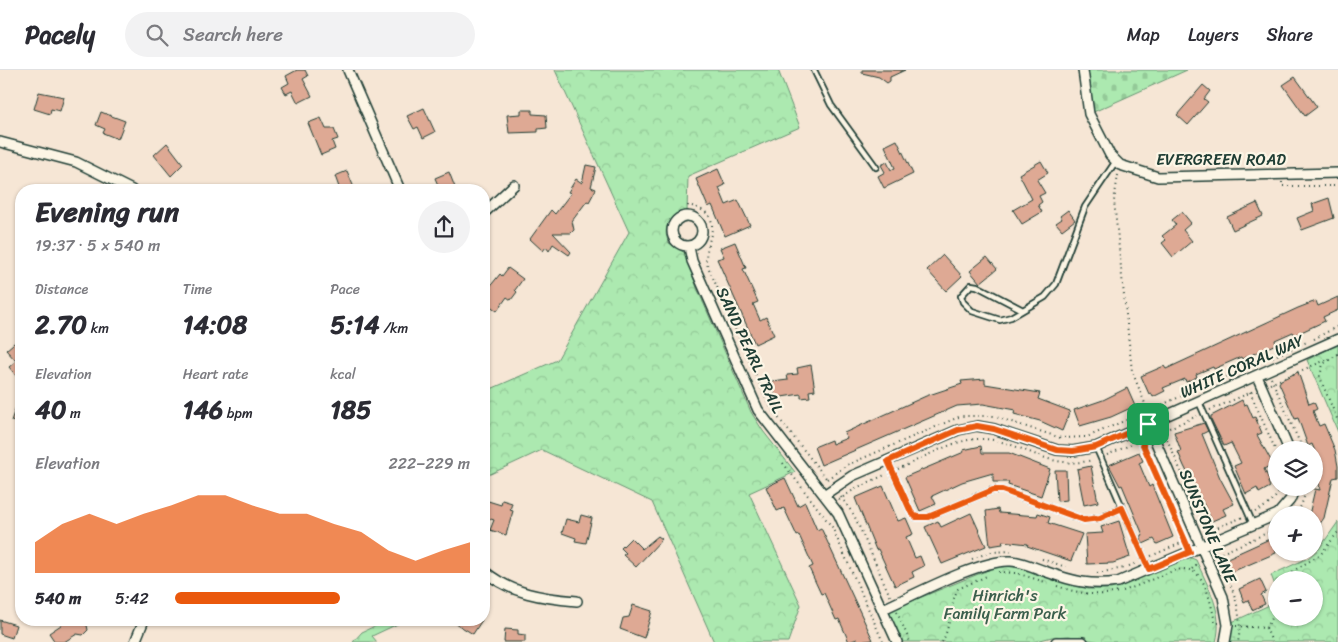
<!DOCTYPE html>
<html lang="en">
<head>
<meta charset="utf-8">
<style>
  :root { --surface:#fff; --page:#f2f2f3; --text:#2b2b33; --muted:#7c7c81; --line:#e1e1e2; --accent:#ea580c }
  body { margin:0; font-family:Sriracha,sans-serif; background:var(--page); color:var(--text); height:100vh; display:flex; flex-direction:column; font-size:19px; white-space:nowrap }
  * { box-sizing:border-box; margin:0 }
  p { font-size:16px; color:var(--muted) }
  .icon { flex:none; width:28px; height:28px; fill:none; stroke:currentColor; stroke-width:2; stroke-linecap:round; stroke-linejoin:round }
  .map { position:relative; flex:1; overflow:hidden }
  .side { position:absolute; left:15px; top:114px; width:475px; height:442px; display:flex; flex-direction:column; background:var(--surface); border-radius:20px; box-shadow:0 1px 4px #0004 }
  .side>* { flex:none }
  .fabs { position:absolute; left:1268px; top:371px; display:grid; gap:10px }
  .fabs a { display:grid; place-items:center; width:55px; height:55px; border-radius:50%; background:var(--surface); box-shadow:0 1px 4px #0004; font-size:25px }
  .pin { position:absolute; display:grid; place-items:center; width:42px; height:42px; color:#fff; margin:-21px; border-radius:10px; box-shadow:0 2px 8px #0006 }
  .round { display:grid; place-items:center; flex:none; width:52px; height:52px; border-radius:26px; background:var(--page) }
  .head { display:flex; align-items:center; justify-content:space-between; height:85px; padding:0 20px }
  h1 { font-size:28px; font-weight:700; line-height:38px }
  .metrics { display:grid; grid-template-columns:repeat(3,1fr); gap:8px; height:85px; padding:5px 20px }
  .metrics div { display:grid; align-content:center }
  .metrics b { font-size:25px; font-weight:700 }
  .metrics small { font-size:14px; font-weight:400 }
  .metrics p { font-size:14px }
  .chart { height:140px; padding:10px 20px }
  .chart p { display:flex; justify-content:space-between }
  .chart svg { width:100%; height:90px; margin-top:5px; fill:var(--accent); opacity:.7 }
  ul { padding:0 20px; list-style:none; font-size:16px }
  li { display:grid; grid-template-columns:80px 60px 1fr; align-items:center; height:38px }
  li i { height:12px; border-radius:6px; background:var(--accent) }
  header { display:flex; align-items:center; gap:30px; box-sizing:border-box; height:70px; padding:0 25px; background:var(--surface); border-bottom:1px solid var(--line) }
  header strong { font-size:24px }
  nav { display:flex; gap:28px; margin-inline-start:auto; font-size:18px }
  .search { width:350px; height:45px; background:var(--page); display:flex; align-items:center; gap:12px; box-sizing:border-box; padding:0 18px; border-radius:28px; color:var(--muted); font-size:19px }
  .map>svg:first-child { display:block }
</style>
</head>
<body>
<header>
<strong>Pacely</strong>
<div class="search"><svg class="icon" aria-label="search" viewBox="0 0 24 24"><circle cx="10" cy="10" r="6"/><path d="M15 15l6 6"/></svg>Search here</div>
<nav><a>Map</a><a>Layers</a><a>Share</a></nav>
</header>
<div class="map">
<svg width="1338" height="572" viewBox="0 0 1338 572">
  <defs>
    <pattern id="cemetery-stones" width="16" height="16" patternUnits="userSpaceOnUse" patternTransform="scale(1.25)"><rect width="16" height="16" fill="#ace9b0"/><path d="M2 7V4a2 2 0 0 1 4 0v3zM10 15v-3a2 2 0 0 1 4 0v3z" fill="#94c998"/></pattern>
    <pattern id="park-crowns" width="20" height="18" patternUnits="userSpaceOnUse" patternTransform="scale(1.25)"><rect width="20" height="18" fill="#ace9b0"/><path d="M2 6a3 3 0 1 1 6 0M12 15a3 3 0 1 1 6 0" fill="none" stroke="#94c998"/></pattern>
  </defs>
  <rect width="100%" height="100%" fill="#f6e6d5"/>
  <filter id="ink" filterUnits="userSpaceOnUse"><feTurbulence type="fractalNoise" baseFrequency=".02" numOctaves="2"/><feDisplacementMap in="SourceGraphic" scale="10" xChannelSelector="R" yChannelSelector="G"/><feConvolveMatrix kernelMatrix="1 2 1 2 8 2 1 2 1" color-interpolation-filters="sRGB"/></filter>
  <g filter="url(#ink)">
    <!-- cemetery -->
    <path fill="url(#cemetery-stones)" stroke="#669372" d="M1083,0h104l-98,44z"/>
    <!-- park -->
    <path fill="url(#park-crowns)" stroke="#669372" d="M555,0h223l22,57 -112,49 -1,36c-16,4 -26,15 -18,31l16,10 12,35 54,124 12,19 32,41 -46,21 52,112 -13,37h-74l-62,-140 -110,-52 -58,27v-85l73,-32 72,-128z
      M1338,274v88l-31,-72z
      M1338,452v120h-109l3,-20 44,-20v16h38v-38h-38v8l-5,-13 37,-17 11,-9z
      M1189,487l7,3c12,27 28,52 20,82h-115l-32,-6 -17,1 -19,5h-132l-12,-28 3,-5 5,-2 101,-41 19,1 71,22h23z
      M388,550h18l-34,16 5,6h-24l9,-10z"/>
    <!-- building -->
    <path fill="#dea994" stroke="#1f3d34" d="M297,0h8l3,6 -5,3 9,17 -14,7 -6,-12 -6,3 -4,-7 7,-4 -3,-7z
      M862,0h43l-15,7v4l-3,2 -8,-6 -17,-4z
      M1295,7l22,30 -12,9 -22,-31z
      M1203,15l7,6 -6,8 4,3 -20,23 -11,-10z
      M39,22l25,5 -4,14 -9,-2 -1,5 -16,-5z
      M424,38l11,24 -12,6 -5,-11 -4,2 -7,-13z
      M521,40h11v4l14,1 1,13 -9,1v3l-29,1 -2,-18 14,-1z
      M101,42l24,9 -7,18 -15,-6 2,-4 -9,-4z
      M321,48l5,11h8l4,10 -6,2 3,8 -14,6 -13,-32z
      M897,70l16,34 -29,14 -6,-12 7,-4 -4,-7 6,-3 4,8 4,-2 -10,-22z
      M167,73l16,21 -12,12 -17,-21z
      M1041,91l7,12 -11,7 8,13 -6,3 3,6 -4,3 4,7 -20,12 -9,-14 19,-11 -13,-25z
      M586,95l10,2 -5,20 5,2 -7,13 -2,-1 -15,20 2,9 -3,3h-18l18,19 -2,3 -16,-11 -4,7 -3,-4 -3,4 -13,-12 21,-29 4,4 16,-21 -3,-1 8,-13 6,4z
      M718,99l7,16 -6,3 7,17 12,-5 12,25 -25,11 -13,-31 -4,2 -12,-28z
      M347,101l8,19h-15l-5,-14z
      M449,102l7,18h-16l-5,-12z
      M1329,128l5,20 -32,12 -5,-12 17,-7 -2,-7z
      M1257,133l6,13 -30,14 -6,-13z
      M1068,140l7,10 -13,10 -6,-7 6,-4 -2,-3z
      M1182,142l9,11 -8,7 9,11 -19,16 -11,-14 4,-3 -4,-4 14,-11 -4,-5z
      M735,172l11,26 -3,1 15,33 -5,2 7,16 6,-3 8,18 -19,9 -38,-85 7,-2 -4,-9z
      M943,185l19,21 -16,15 -19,-21z
      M987,187l10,12 -17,14 -10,-12z
      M508,198l15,11 -8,11 2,2 -6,8 -4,-3 -10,14 -12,-9 3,-4 -2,-2 4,-5 -2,-2 12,-15 2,2z
      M1338,227v13l-15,7 2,4 -30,14 -2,-3 -18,8 1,4 -34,15 -1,-2 -27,12 -1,-2 -17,7 1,3 -11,5 -1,-3 -22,9 2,3 -12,6 -2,-4 -2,1 -8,-18 23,-10 2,3 132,-61 18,-7 2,5z
      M21,267v45l-12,-15 7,-6 -10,-11z
      M811,295l4,25 -6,1 1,6 -9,1v-4l-26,4 -3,-16 16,-2 -1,-5 11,-1 -1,-6z
      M1298,302l11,32 5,-2 3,7 -4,2 6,15 5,-2 11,26 3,16v11l-5,1 -9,40 -10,14v-17h-5l6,-26 5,1 -4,-24h5l-9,-22 -4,2 -10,-28 -3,1 -16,-36 2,-3z
      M985,309v5l55,9 -2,6 32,12 -8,20 -22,-10 -26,-7 1,-4 -32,-6 -26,2 -136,59 -7,-18 17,-7 1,4 15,-6 -3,-5 82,-37 36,-12 -1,-3z
      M1127,318l8,18 -24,11 -31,9 -6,-16 29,-10z
      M20,325h1v29l-10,-3z
      M1242,330l2,5 3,-1 6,14 2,-1 7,16 -5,2 16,29 -9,5 6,12 -2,1 2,5 -11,6 -2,-5 -11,6 -12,-28 7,-3 -10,-20 -7,3 -13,-27v-3z
      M1204,353l4,8 -6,3 18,44 14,26 -11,5 3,6 -14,6 -28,-55 -6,-14 3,-1 -7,-19z
      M981,376l1,7h27l41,16 -9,27 -33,-11 1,-3h-16v-9l-31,9 -30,14 4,8 -16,7 -15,-34 59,-25 -1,-2z
      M1139,382l4,9 -4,2 10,24 3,-2 21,52 -16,7 -3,-5 -11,5 -3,-8 3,-1 -21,-50 -2,1 -11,-21z
      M1091,396l7,36 -14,3 -7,-36z
      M1055,400h11l1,30 -10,1z
      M785,408l13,28 7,-4 12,28 4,-2 52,112 -15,2 -1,-3 -8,3 -10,-23 -3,1 -12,-27 -3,1 -12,-26 4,-2 -14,-31 -2,1 -13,-28 -7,3 -11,-24z
      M883,416l15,35 8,-3 7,16 -7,3 9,21 5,-2 4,10 -12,6 2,5 -19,9 -17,-37 -2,1 -21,-52z
      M485,430l16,5 1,-5 10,3 -2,7 3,1 -7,24 -16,-5 4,-10 -10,-3z
      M998,439l1,4 38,3 1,-3 12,4 -2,6 34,11 -11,27 -44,-15 1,-2 -26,-3 1,3 -13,2 -4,-35z
      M971,443l15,33 -44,18 -17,-37 13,-6 3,6z
      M581,445l11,3 -6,25 -11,-2 1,-3 -14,-5 4,-14 13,3z
      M1119,451l11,36 -17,6 -26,1 -2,-30 18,-1 -2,-6z
      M658,466l4,3 -26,28 -13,-12 3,-2 -5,-5 10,-10 11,11z
      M1276,466v17l-47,20 -6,-13z
      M1260,509l6,13 -5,3 4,9 -13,6 -4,-10 -4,2 -5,-13z
      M633,535l19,6 -8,27 -24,-9 3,-11 6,-1z
      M0,550l16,5 -4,13 -12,-4z
      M62,550l24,1 2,9 -5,5 -6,-1 -13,8h-9l-6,-9 12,-8z
      M450,550h32l-9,14z
      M505,559l13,1v4l7,1v7h-21z"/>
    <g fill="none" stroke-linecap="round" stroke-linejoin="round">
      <defs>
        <path id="lane" d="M814,0l17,35 45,62
          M1023,240l-46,-24 -6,-1 -10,11 2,6 9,9 28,9 11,-3 34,-20 11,-13 29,-77 31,-46
          M1199,332l54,122
          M1096,377l53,122
          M888,391l23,51 5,5h12l65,-27h9l82,30 16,-2 22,-10"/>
        <path id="street" d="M348,0l52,120
          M1083,0l6,44 21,41 10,10 38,12 180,-4
          M0,72l76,20 56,28
          M484,143l30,-28
          M672 161a15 15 0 1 1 30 0a15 15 0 1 1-30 0Z
          M689,177l3,14 66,149 80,103 59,129
          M1257,306l32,74
          M1148,354l75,173 5,28 -3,17
          M824,425l28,-19 106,-46 19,-4 17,3 63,21 16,1 23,-4 242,-108
          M484,501c28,23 58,27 93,30
          M883,539c29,-13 98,-50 128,-48 12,1 25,7 36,11 25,9 44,14 71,10l160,-68 12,-14 5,-12
          M135,572l9,-22
          M1056,572h27"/>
      </defs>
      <!-- lane casing -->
      <use href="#lane" stroke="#1f3d34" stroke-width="8"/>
      <!-- street casing -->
      <use href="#street" stroke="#1f3d34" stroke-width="12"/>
      <!-- path -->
      <path stroke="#1f3d34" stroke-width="2" stroke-dasharray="1 4" stroke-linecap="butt" d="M1118,105l-4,26 18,170 16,40
        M1282,112v4h56
        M687,146l1,-11c41,10 17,32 18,57l59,134 8,15 53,67
        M1314,269l24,-13
        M1338,284l-15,10 -3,12 2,7 16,38
        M1271,308l32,72
        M1270,314l58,-25
        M1250,322l26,59
        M1210,340l44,-19
        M1163,360l44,101
        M1160,362l37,-16
        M1141,370l44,101
        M1107,385l37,-16
        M783,393l49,64 51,115
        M898,399c23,-10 55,-29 79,-30 42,-2 67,33 116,21
        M827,409l20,-14 114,-49h32l68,22 26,-1 220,-95
        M841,427l13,18 36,81
        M839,430l17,-12 31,-14
        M1255,442l16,-9 11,-15
        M1294,445l7,-9 6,-18
        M1204,463l39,-16
        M1215,479c13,31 30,59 23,93
        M1217,485l59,-26
        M1151,486l37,-16
        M972,489l18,-7 21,-1
        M1042,489l24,8
        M1129,496l9,-4
        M1192,499l6,-6
        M999,502l17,1 29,9
        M1097,503l27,-5
        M1287,510l3,-7 31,-19 17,-22
        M1057,516c20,7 40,11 61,6
        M1123,521c56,-19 77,-50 92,32h4
        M897,542l13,30
        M1236,556l30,2
        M1266,558l10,-16
        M1266,558l6,14
        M942,572c10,-18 7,-37 16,-53l31,-14"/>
      <!-- lane -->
      <use href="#lane" stroke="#fcf5e5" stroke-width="4.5"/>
      <!-- street -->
      <use href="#street" stroke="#fcf5e5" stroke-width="9"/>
    </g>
  </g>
  <g fill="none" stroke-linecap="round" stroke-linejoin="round" filter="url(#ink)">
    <defs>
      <path id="route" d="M1148,354l4,11 -11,5 49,112 -41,17 -27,-61 -22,10 -16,2 -82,-30h-9l-65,27h-12l-5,-5 -23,-51 70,-31 19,-4 17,3 63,21 16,1 23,-4z"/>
    </defs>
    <!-- route casing -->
    <use href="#route" stroke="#fff" stroke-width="10"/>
    <!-- route -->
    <use href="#route" stroke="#ea580c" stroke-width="6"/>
  </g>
  <g text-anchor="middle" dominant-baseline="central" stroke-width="4.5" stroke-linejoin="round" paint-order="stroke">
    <!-- street labels -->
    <g font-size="16" fill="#1f3d34" stroke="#fcf5e5">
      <text x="1221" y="89">EVERGREEN ROAD</text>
      <text transform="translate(750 280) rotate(65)">SAND PEARL TRAIL</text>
      <text transform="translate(1242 296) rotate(-24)">WHITE CORAL WAY</text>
      <text transform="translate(1208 456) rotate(67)">SUNSTONE LANE</text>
    </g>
    <!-- park labels -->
    <g font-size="16" fill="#3b5f4d" stroke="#fcf5e5">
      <text x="1005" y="525">Hinrich's<tspan x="1005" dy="18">Family Farm Park</tspan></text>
    </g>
  </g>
</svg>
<div class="fabs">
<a><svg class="icon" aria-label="layers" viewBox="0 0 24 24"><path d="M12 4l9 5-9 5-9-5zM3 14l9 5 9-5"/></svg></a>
<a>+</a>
<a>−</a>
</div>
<div class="pin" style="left:1148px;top:354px;background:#1e9e55"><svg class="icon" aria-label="arrive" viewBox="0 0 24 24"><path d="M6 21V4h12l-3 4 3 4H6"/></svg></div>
<section class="side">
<div class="head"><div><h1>Evening run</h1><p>19:37 · 5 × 540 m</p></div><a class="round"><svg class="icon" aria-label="share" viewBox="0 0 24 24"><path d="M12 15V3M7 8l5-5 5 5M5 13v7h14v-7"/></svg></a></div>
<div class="metrics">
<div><p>Distance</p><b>2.70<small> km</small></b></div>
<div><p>Time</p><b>14:08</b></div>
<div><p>Pace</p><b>5:14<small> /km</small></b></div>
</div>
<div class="metrics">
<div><p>Elevation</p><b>40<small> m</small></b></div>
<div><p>Heart rate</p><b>146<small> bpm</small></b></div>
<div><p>kcal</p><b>185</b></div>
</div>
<div class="chart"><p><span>Elevation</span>222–229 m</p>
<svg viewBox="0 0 160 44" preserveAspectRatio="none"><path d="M0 44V29L10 20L20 15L30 20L40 15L50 11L60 6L70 6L80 11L90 15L100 15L110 20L120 24L130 33L140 38L150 33L160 29V44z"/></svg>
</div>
<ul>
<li><b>540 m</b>5:42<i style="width:56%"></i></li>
</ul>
</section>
</div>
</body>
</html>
